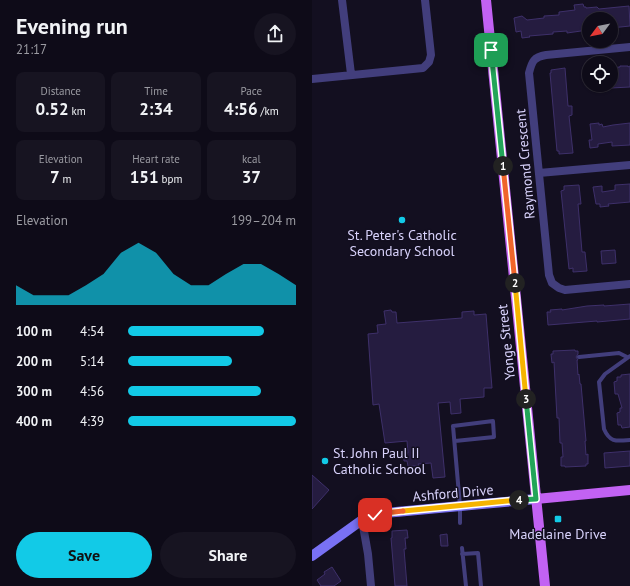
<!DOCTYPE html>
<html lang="en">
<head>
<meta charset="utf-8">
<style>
  :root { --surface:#0e0b18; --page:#171421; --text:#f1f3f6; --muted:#9b9ba2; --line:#2e2b37; --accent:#12cae7 }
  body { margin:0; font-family:"PT Sans",sans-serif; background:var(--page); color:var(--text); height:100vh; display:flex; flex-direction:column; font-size:15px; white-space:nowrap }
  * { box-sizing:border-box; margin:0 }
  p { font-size:13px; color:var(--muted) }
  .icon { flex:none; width:22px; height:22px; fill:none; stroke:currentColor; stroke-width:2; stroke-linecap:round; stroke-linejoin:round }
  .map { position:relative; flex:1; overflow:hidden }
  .panel { display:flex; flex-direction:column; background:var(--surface); width:312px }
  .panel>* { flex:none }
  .needle { width:26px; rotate:238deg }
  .controls { position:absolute; left:270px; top:12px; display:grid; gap:8px }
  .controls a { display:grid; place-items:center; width:36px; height:36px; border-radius:50%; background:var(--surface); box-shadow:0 1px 3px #0004,0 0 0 1px var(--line); font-size:20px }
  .pin { position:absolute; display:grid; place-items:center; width:34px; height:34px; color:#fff; margin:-17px; border-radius:8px; box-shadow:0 2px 6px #0006 }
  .km { position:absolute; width:20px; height:20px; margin:-10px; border-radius:50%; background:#222; color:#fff; font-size:11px; line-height:20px; text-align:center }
  .round { display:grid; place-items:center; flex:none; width:42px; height:42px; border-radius:21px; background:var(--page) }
  .overview { display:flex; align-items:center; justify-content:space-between; height:68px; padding:0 16px }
  h1 { font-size:22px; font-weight:700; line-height:30px }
  .figures { display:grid; grid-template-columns:repeat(3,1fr); gap:6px; height:68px; padding:4px 16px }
  .figures div { display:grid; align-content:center; border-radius:8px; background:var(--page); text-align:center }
  .figures b { font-size:17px; font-weight:700 }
  .figures small { font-size:11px; font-weight:400 }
  .figures p { font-size:11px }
  .chart { height:112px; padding:8px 16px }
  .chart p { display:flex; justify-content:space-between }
  .chart svg { width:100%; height:72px; margin-top:4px; fill:var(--accent); opacity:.7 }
  .button { display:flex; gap:8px; margin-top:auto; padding:8px 16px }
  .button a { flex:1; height:46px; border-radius:24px; background:var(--accent); color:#111; font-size:16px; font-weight:700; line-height:46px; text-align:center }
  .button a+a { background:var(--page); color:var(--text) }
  ul { padding:0 16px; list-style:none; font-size:13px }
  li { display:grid; grid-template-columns:64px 48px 1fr; align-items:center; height:30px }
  li i { height:10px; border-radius:5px; background:var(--accent) }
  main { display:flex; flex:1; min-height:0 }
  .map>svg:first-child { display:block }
</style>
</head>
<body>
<main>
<section class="panel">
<div class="overview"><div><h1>Evening run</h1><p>21:17</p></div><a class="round"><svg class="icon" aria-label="share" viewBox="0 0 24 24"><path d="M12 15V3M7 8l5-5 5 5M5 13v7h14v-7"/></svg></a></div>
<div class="figures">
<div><p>Distance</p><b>0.52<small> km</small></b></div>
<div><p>Time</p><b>2:34</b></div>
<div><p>Pace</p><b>4:56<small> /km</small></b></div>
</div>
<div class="figures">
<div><p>Elevation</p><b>7<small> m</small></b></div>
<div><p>Heart rate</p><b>151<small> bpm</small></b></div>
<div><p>kcal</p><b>37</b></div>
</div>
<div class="chart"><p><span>Elevation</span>199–204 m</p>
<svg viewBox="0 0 160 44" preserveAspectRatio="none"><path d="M0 44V32L10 38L20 38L30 38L40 32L50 25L60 12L70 6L80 12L90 25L100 32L110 32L120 25L130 19L140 19L150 25L160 32V44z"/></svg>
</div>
<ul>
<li><b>100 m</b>4:54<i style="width:81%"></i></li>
<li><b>200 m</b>5:14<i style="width:62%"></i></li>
<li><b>300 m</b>4:56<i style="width:79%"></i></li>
<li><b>400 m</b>4:39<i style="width:100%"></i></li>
</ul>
<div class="button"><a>Save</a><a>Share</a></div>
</section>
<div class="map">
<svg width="318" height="586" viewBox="0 0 318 586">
  <rect width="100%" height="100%" fill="#130f20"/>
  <!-- building -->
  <path fill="#251c40" stroke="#3e306a" d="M271,4l1,3h2v1l11,-1 2,2 30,-3 1,20 -19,2v-9h-22v2l-2,4h-4v5l-2,1 -14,2v-2l-14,1v2l-24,2 1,1 -8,1 -1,-7 -5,1 -2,-14 8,-2 5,4 17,-2v-2l15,-1v-3l16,-2 -1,-5z
    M308,66h8v1l2,-1v21l-19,1v-20l9,-1z
    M253,68l3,38h4v9l-3,1 4,37 -14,1v-3h-2l-7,-78h1v-3z
    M287,123v2l3,-1 1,3 10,-2 17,-2v22l-18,1v-4l-14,2v3l-8,1 -1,-8h3l-2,-16z
    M318,184v18l-22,2 1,2 -9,1v-3h-4l-3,-17 9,-1v6l13,-2v-5z
    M267,185l2,19h-3l4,48h3l2,19 -14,1v-4l-4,1 -8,-78 3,-1v-4z
    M303,250l1,13 -14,1 -1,-13z
    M318,304v15l-33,3v-1l-49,4 -1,-13h4l-1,-2 12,-1v1l25,-4 17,-1v1z
    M79,310l1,2h4l1,11 65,-5v-6l12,-1v4l12,-1 6,74h-8v9l-24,2 1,14 -10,1 -1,-12 -12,1 7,74 -12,1 -2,-15 -13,1 1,2h-11l-1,-5h-3l-1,-8h5l-1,-12 -22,2 -6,-39 -6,1 -5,-71 10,-1 -1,-8 9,-1 -2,-13z
    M263,350v1h3v3l-2,3 2,3h-1l1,15 1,-1 1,10h1l5,57h-1l1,14 2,-1v10h-2v2l-21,1v-1h-4v-9h2l-1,-14h-2l-1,-25h-2l-3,-56 -2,1 -1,-9h2v-3z
    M318,374v53l-8,1 -1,-3h-3l-1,-12 3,-1v-4h2l-4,-14h-3l-1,-12 3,-1v-4h4v-2z
    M318,451v15l-25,2 -1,-15z
    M0,475l17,15 -17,19z
    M95,530l1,8h-3l1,11h-2l3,37h-12l-4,-48h1v-7z
    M135,534l1,12h-7l-1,-11z
    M20,567l9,14 -7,5h-13l-4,-6 8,-6 -1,-2z"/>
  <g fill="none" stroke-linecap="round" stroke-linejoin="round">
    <!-- lane -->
    <path stroke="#423e7c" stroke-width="4" d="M318,356l-25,18 -6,8 5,47c6,14 13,12 26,11
      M267,357l40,-4 8,4
      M143,441l39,-4 -1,-16 -40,5 7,80v17
      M150,548l4,38
      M150,554l16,-1 3,33"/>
    <!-- street -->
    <path stroke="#423e7c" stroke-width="8" d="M30,0l9,74
      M318,47l-84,8c-12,2 -14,6 -17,18l20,202 3,8 7,5 6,2 65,-6
      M0,79l111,-11 6,-6 2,-7 -6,-55
      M227,173l91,-8
      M50,520l6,34 3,32"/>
    <!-- secondary -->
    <path stroke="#7971f4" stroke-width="10" d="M0,556l50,-36 13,-5 10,-2 151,-14"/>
    <!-- primary -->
    <path stroke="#c262f3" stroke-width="10" d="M174,0l59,586
      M224,499l94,-9"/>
  </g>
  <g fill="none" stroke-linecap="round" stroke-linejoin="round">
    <defs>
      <path id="split-1" d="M179,50l12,116"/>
      <path id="split-2" d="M191,166l12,117"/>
      <path id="split-3" d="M203,283l11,116"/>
      <path id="split-4" d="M207,500l17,-1 -10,-100"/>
      <path id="split-5" d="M91,511l116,-11"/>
      <path id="split-6" d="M63,515l10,-2 18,-2"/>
    </defs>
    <!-- split-1 casing -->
    <use href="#split-1" stroke="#fff" stroke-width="8"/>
    <!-- split-2 casing -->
    <use href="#split-2" stroke="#fff" stroke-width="8"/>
    <!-- split-3 casing -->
    <use href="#split-3" stroke="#fff" stroke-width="8"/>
    <!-- split-4 casing -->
    <use href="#split-4" stroke="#fff" stroke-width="8"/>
    <!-- split-5 casing -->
    <use href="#split-5" stroke="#fff" stroke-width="8"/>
    <!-- split-6 casing -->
    <use href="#split-6" stroke="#fff" stroke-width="8"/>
    <!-- split-1 -->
    <use href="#split-1" stroke="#22a559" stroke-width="5"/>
    <!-- split-2 -->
    <use href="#split-2" stroke="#f0652b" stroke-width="5"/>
    <!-- split-3 -->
    <use href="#split-3" stroke="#f5b400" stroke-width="5"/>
    <!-- split-4 -->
    <use href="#split-4" stroke="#22a559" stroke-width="5"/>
    <!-- split-5 -->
    <use href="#split-5" stroke="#f5b400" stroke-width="5"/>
    <!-- split-6 -->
    <use href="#split-6" stroke="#f0652b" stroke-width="5"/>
  </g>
  <!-- markers -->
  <g fill="#12cae7" stroke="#130f20" stroke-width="1.5">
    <circle cx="90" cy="220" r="4"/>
    <circle cx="13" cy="461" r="4"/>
    <rect x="242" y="515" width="8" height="8" rx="2"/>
  </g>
  <g text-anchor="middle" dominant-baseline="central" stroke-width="3" stroke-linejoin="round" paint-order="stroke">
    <!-- street labels -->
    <g font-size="14" fill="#d8d2fb" stroke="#130f20">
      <text transform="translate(213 164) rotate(-95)">Raymond Crescent</text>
      <text transform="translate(194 342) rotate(-96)">Yonge Street</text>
      <text transform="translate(141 493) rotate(-5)">Ashford Drive</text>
    </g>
    <!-- poi labels -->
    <g font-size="14" fill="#d8d2fb" stroke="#130f20">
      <text x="90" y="235">St. Peter's Catholic<tspan x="90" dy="16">Secondary School</tspan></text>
      <text x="21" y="453" text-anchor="start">St. John Paul II<tspan x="21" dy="16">Catholic School</tspan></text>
      <text x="246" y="534">Madelaine Drive</text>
    </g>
  </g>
</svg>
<div class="controls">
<a><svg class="needle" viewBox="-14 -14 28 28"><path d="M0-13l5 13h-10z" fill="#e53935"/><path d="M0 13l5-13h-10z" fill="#9b9ba2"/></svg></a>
<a><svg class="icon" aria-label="locate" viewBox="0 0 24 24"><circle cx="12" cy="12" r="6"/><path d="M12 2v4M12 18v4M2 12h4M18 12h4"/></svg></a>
</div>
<div class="pin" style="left:179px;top:50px;background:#1e9e55"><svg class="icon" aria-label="arrive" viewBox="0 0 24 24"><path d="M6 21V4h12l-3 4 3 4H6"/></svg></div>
<div class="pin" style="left:63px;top:515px;background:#d93025"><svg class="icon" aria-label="check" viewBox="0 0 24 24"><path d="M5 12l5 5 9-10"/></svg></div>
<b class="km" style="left:191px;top:166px">1</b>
<b class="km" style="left:203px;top:283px">2</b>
<b class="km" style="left:214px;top:399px">3</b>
<b class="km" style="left:207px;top:500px">4</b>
</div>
</main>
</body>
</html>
